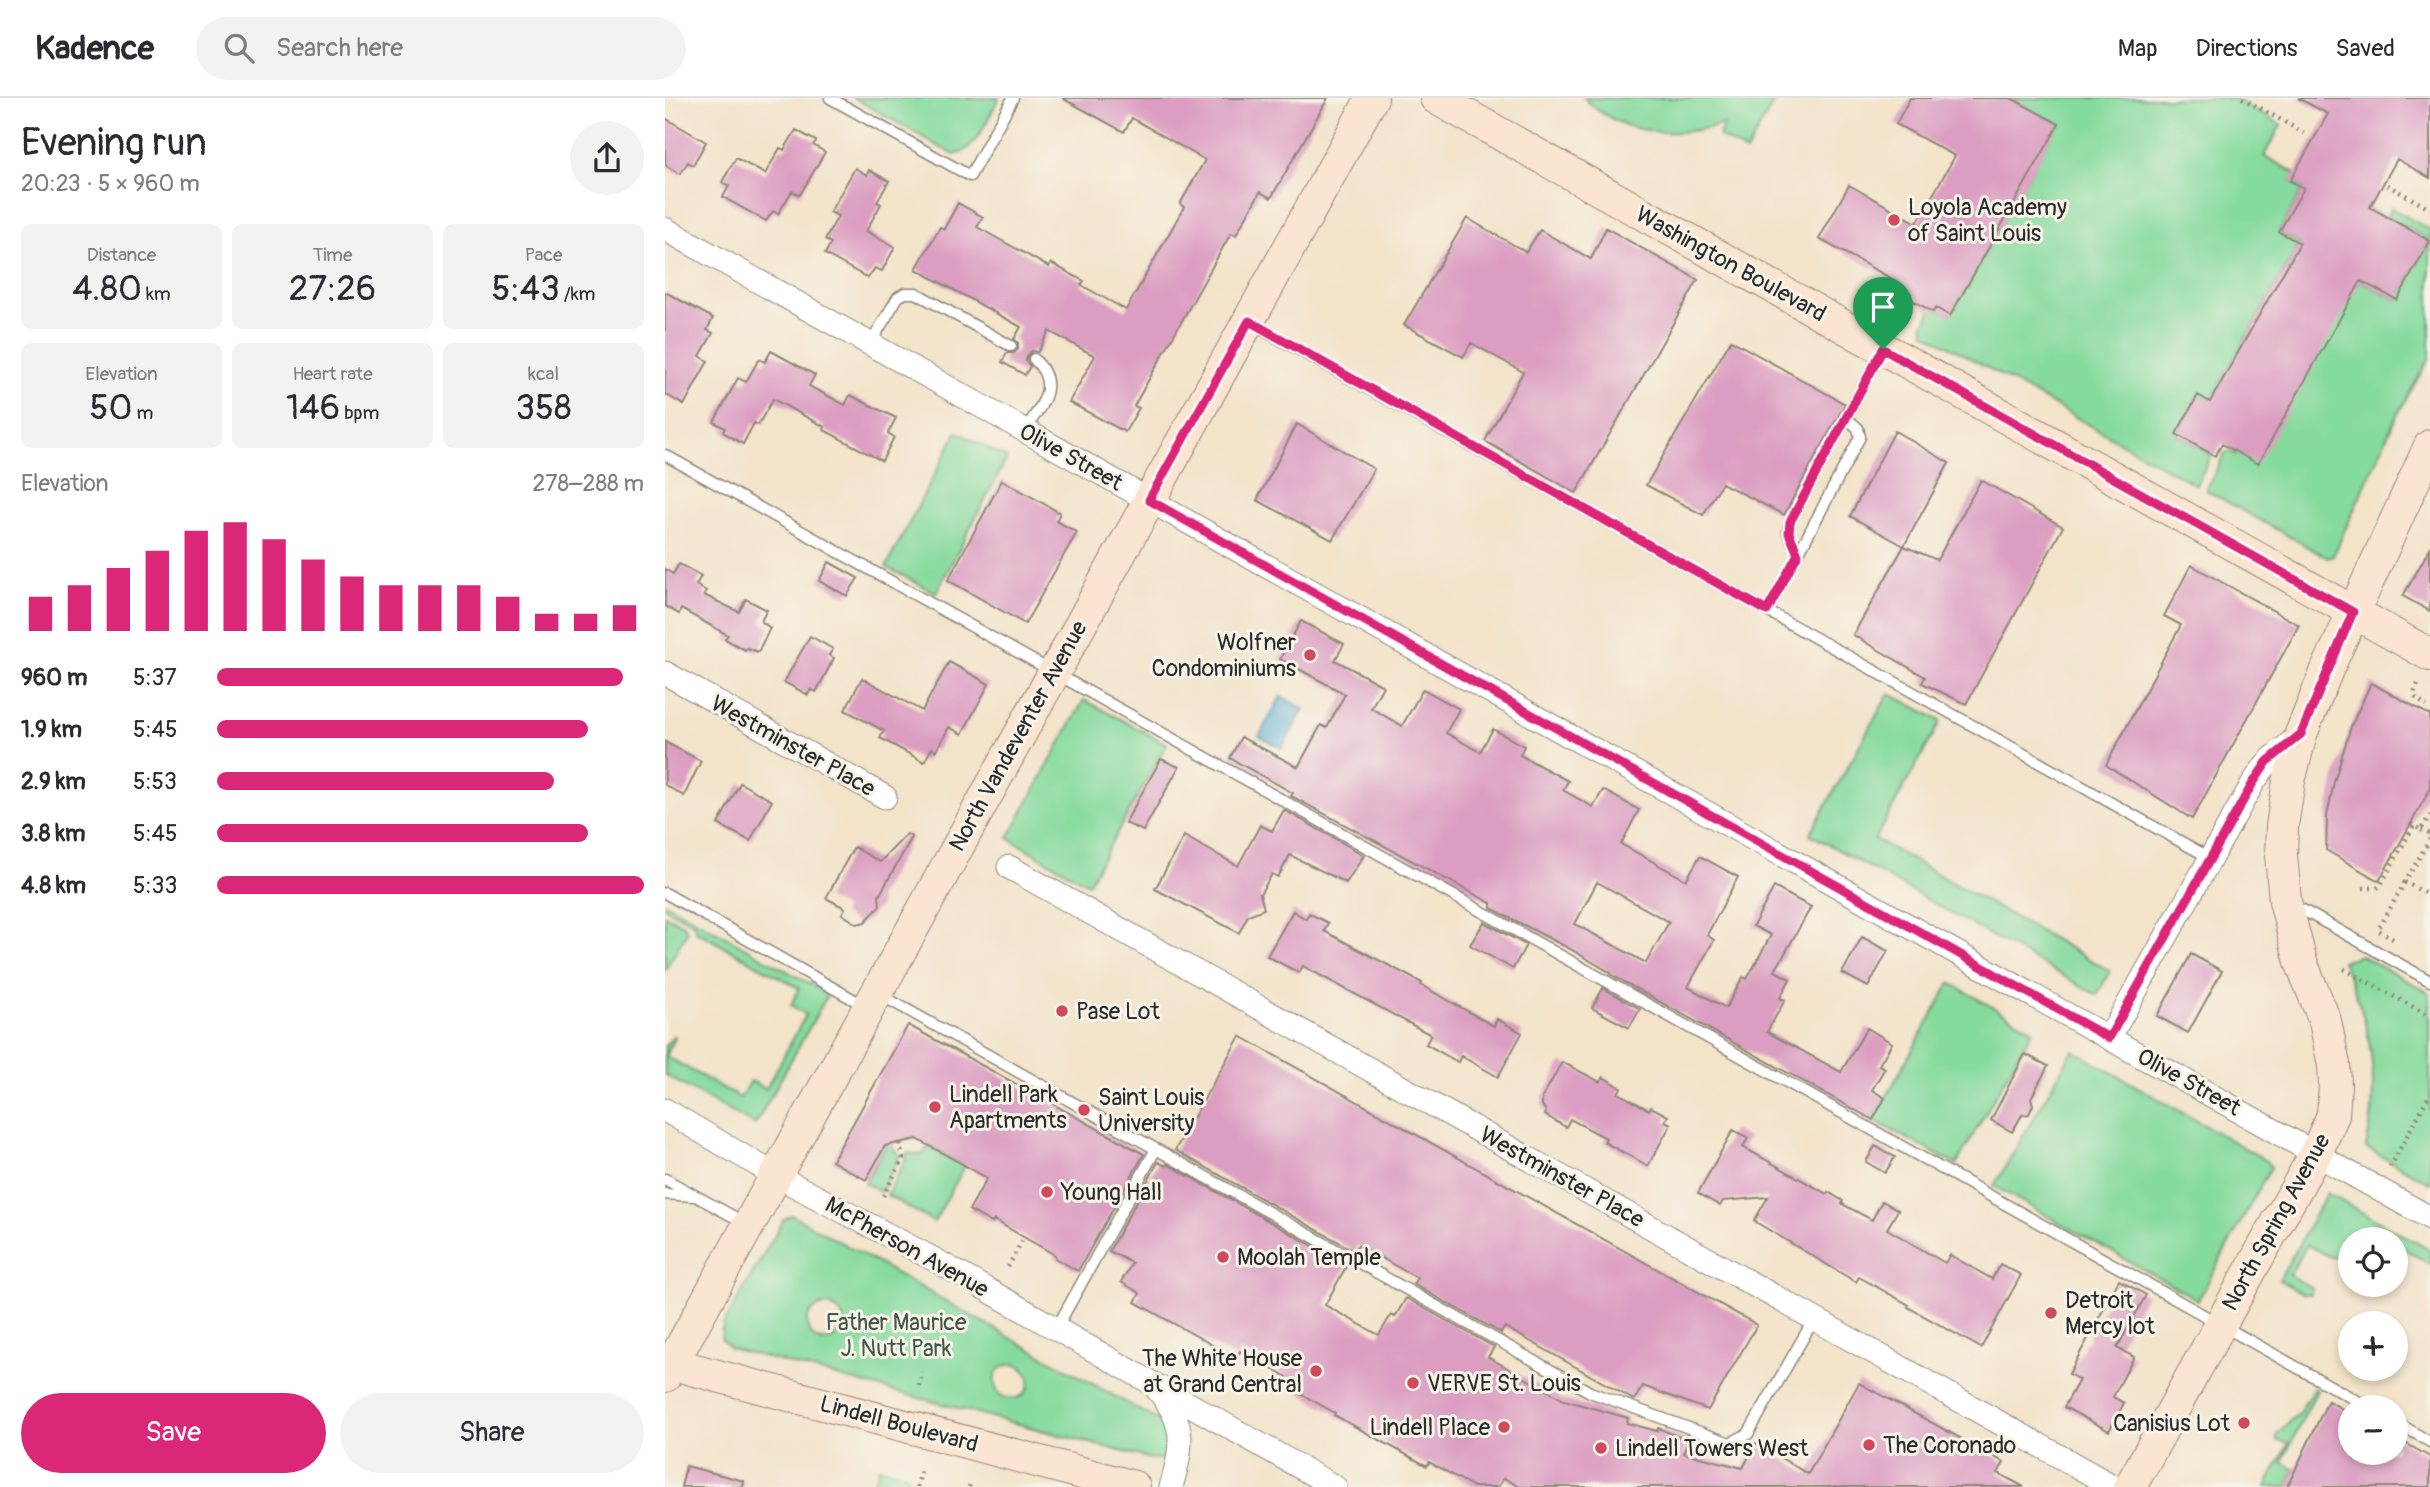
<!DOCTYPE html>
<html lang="en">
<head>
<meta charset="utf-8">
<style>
  :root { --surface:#fff; --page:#f2f2f3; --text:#2b2b33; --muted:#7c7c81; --line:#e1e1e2; --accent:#db2777 }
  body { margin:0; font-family:Pangolin,sans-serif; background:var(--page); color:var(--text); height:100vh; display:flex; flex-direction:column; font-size:26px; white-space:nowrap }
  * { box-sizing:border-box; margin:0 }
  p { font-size:23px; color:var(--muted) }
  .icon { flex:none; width:38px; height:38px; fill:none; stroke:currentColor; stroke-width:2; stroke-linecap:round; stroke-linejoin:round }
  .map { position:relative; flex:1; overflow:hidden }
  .panel { display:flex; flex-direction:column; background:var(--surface); width:665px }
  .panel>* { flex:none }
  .controls { position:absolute; left:1673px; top:1129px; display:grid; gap:14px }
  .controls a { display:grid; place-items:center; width:70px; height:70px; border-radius:50%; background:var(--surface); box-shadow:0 4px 10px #0003; font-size:35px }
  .pin { position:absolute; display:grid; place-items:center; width:60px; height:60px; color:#fff; margin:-72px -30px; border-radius:50% 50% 50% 0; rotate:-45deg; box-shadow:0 0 7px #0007 }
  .pin .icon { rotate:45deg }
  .round { display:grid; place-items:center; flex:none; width:74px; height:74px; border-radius:37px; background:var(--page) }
  .headline { display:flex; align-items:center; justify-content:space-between; height:119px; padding:0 21px }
  h1 { font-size:38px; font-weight:600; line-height:52px }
  .metrics { display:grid; grid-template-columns:repeat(3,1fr); gap:10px; height:119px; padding:7px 21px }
  .metrics div { display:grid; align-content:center; border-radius:10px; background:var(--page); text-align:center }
  .metrics b { font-size:35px; font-weight:600 }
  .metrics small { font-size:19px; font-weight:400 }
  .metrics p { font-size:19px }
  .chart { height:196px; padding:14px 21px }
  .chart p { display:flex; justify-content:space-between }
  .chart svg { width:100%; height:126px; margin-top:7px; stroke:var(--accent); stroke-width:6 }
  .cta { display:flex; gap:14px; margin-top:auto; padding:14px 21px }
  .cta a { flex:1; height:80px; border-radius:42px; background:var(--accent); color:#fff; font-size:28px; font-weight:600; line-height:80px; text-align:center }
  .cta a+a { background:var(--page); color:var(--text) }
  ul { padding:0 21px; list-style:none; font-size:23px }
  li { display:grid; grid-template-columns:112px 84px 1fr; align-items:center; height:52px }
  li i { height:18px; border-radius:9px; background:var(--accent) }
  header { display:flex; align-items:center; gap:42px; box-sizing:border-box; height:98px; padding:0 35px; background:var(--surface); border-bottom:2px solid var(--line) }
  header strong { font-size:33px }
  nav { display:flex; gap:38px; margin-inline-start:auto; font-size:24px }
  .search { width:490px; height:63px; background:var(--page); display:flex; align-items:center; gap:18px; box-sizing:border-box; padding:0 24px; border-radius:38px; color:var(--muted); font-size:26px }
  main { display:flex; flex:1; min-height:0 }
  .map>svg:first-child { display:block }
</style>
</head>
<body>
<header>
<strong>Kadence</strong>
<div class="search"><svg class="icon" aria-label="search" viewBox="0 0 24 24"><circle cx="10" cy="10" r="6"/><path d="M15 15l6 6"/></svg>Search here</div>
<nav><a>Map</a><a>Directions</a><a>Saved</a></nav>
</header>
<main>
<section class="panel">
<div class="headline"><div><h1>Evening run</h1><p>20:23 · 5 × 960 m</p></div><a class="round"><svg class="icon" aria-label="share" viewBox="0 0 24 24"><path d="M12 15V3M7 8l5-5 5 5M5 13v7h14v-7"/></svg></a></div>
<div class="metrics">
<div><p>Distance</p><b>4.80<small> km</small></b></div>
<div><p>Time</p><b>27:26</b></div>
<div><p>Pace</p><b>5:43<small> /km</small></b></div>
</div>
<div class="metrics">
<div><p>Elevation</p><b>50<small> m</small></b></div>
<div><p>Heart rate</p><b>146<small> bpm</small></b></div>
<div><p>kcal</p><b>358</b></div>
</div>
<div class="chart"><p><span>Elevation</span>278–288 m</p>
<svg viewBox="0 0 160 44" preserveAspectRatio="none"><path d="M5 44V32M15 44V28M25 44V22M35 44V16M45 44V9M55 44V6M65 44V12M75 44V19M85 44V25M95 44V28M105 44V28M115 44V28M125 44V32M135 44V38M145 44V38M155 44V35"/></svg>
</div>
<ul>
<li><b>960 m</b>5:37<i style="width:95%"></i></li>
<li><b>1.9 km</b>5:45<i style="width:87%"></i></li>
<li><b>2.9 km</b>5:53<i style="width:79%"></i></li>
<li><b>3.8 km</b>5:45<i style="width:87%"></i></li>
<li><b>4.8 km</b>5:33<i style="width:100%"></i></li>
</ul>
<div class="cta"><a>Save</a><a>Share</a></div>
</section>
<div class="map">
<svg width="1765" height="1389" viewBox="0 0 1765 1389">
  <rect width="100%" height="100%" fill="#f7f3e8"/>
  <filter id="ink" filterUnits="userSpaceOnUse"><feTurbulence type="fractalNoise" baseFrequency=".0143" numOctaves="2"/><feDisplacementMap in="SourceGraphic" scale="14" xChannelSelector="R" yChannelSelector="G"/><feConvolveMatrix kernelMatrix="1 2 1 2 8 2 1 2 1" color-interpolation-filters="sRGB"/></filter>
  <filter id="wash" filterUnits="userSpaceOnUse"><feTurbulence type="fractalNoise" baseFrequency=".00686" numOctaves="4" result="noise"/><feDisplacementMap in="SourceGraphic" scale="28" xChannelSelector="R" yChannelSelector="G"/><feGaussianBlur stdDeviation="1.57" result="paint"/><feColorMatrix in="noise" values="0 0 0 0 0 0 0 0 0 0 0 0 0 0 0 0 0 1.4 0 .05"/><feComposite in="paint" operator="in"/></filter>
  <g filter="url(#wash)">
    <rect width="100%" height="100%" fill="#f3e3c9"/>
    <!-- green -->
    <path fill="#85da9d" stroke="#588264" stroke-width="2" fill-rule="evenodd" d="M189,0h145c-11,19 -22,53 -45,57z
      M919,0h192l-30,54 -27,-16 5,-12c-48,14 -102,13 -140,-26z
      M1346,0h222l48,27 -17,31 31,17 -4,8 13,7 -25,44 21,11 -90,159 -12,-7 -22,39 36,21 -16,30 -272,-153 2,-4 -3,-2 8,-16 5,-2 14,7 108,-191z
      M1726,110l39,22v127l-35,62 -62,137 -5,2 -122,-68 19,-37 5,-2 6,3 125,-173 36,19 33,-59 -43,-25z
      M292,334l50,26 -71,135 -50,-26z
      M1224,595l52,28 -66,118 235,132 -13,24 -287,-161z
      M419,602l83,44 -79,140 -80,-46z
      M0,805l163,91 -73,131 -90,-50v-29l9,-11 1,3 -9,18 74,42 11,-17 15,8 40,-74 -15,-10 8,-17 -105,-58 2,-5 -31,-17z
      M0,817l20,11 2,6 -22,38z
      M1695,857l70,38v190l-64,-35c15,-66 6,-126 -24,-187z
      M1285,885l83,47 -77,135 -83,-45z
      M1408,952l194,111 4,6 -73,133 -204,-114z
      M223,1045l4,2 3,7h3l2,3 -19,37 -16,-9z
      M263,1048l37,20 -31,56 -47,-27 19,-36 1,-6 16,2z
      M1662,1095l103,57v14l-34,-20v-5h-10l-22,-13 -8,13h-6l-1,12c-15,14 -27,1 -42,-6l-18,30 23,13 -1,6h-7l-25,-14z
      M127,1117l374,210 4,4 1,24 -12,6h-8l-421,-111 -9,-10 2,-13 61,-106zM163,1207c37,12 -4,56 -19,26 -7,-15 6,-26 19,-26zM350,1266c16,6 19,20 7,32 -30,14 -40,-32 -7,-32z
      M1649,1290l3,2 -35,72 13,8 -8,17h-21l23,-44 -12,-2v-7l22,-21z
      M214,1369l30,8 -3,12h-33z"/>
    <!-- water -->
    <path fill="#5aacd5" stroke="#426c80" stroke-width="2" d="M616,598l23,13 -22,39 -23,-12z"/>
    <g id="blocks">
      <!-- building -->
      <path fill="#db9dc1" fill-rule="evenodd" d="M397,0h266l-57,100 -11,-6 -24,43 -5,-2 -97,173 5,2 -14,24 -56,-30 26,-46 -46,-25 -11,21 -6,-1 -5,5 -1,5 4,5 -5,9 -23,-13 5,-9h7l4,-4v-6l-4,-4 7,-12 -105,-58 24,-42 4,2 14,-26 25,14 -6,10 72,40 2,-4 33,18 -3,4 45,25 58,-103 -4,-3 25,-44 -73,-42 -8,14z
        M1245,0h101l48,26 -109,192 -14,-8 -3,4 -24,-14 2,-4 -15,-9 2,-3 -79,-43 30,-54 68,38 38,-67 -59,-32z
        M1633,0h132v80l-33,-19 -27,48 60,34 -33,59 -36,-19 -103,183 -36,-20 -7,12 -39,-22 22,-39 12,7 90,-159 -21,-11 25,-44 -14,-7 38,-67z
        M0,20l41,24 -13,23 -5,-3 -8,12 -15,-9z
        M131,32l20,11 -3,4 12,7 -25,43 -8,-4 -14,23 -5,-3 -7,10 -43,-24 6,-11 -7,-4 14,-24 29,16 15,-26 4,2z
        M190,70l12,7 2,-5 20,11 -12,21 4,2 -15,27 29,16 -13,24 -7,-3 -7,10 -43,-24 6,-11 -6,-3 13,-24 -8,-4z
        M802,120l59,34 14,-22 51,29 15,-31 92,52 -122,213 -91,-52 38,-69 -52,-29 -8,14 -59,-32z
        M0,194l48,26 -6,12 6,3 -13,23 8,5 -24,44 -19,-11z
        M1066,242l114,64 -61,111 -62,-32 -19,32 -57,-30z
        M106,253l44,24 -6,11 36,19 5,-10 46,23 -8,15 6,4 -12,24 -58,-31 1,-3 -52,-28 -15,26 -4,-2 -11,21 -20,-12 2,-4 -11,-6 24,-44 8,4 13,-23 6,3z
        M632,326l77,45 -42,71 -75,-40z
        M1230,333l54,32 -45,83 -54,-30z
        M337,382l58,33 -4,8 21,11 -52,92 -77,-44z
        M1316,382l82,47 -97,177 -44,-21 3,-6 -72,-42 51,-89 33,14z
        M1765,450v63l-27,-15z
        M164,464l29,16 -11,18 -28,-15z
        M14,466l22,12 -5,9 10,6 -2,4 35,17 7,-13 21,11 -6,11 9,7 -12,24 -11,-4 -2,2 -20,-11 3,-4 -47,-26 -2,5 -14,-8v-37l8,5z
        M1526,467l108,60 -107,194 -86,-54 75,-140 -17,-9z
        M636,523l43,23 -9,16 48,26 -12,22 31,18 21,-37 36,20 -13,24 34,19 13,-23 31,17 -4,9 48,26 -5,9 30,17 10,-17 36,20 -18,34 65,36 14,-24 38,21 -31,58 7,5 -26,47 38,21 17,-31 4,2 24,-44 -18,-9 21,-39 37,20 -36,64 15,8 -10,19 5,2 -18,32 74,40 26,-44 25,15 -13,22 6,3 -13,22 13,8 -12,22 -263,-146 1,-1 -41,-24 -79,-41v-5l-200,-107 2,-3 -63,-35 11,-21 57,30 23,-42 6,3 18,-34 -65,-35zM932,784l72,40 -23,41 -71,-39z
        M145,538l23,13 -4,6 5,3 -18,34 -5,-3 -3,6 -24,-13z
        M284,564l40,22 -27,50 -13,-7 -13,24 -4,-3 -8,14 -44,-24 4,-7 -39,-21 17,-32 60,33z
        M1706,585l59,32v74l-51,92 -53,-31 1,-34 7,-34 17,-56z
        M0,644l36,19 -17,35 -19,-11z
        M496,661l18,8 -36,64 -18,-8z
        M75,685l32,18 -22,40 -32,-17z
        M619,712l80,45 -18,28 -56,-28 -12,22 -6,-3 -12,20 4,15 -16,6 -9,18 -84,-44 29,-53 54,30 22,-41 12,6z
        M242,736l5,3 -33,59 1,10 -15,16 -8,2 -15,-10 3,-6 -19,-10 28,-51 26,15z
        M628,813l13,8 3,-6 19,10 -4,8 98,52 -1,2 73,41 3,-7 25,14 -24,44 -37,-21 -3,6 -32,-18 5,-9 -128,-69 -4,7 -32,-17z
        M819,824l42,23 -13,24 -43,-24z
        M1197,839l26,14 -20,36 -26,-14z
        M1526,856l31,17 -34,62 -31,-17z
        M938,890l37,21 -11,19 -37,-20z
        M243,927l236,129 -66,117 -23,-13v-3l-61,-35 -2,3 -23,-13 18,-32 -70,-39 -32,7 -19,34 -34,-19z
        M575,938l517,289 -49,85 -65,-24 -9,14 -129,-73 -4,6 -88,-49 4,-6 -59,-33 -3,6 -180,-101z
        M1360,956l23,12 -17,32 2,7 -4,9 -7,1 -10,17 -21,-12z
        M897,964l38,20 3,-5 18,11 -3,5 31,17 2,-3 17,9 -3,5 6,3 -23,42 -44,-24 2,-4 -36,-19 -4,8 -21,-12 1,-4 -4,-6v-7z
        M1068,1032l15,8 -5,9 84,47 1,-2 15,9 -1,3 30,16 10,-19 16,9 -11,19 58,34 5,-8 42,24 8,-15 21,11 -40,73 -73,-41 1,-2 -50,-28 -3,5 -102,-61 14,-24 -45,4 -3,5 -22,-13z
        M1210,1048l20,11 -10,16 -19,-11z
        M493,1064l8,4 1,-2 180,101 -22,40 54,30 12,-20 4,2 11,-19 88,49 -6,10 76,43 64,18 -1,5 30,8 1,-3 29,12 -3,13 59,15 13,-25 52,31 51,-91 145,79 -6,11 26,14h-504l-16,-9 -6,9h-24l-45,-25 -2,4 -93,-51 1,-2 -52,-29 4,-7 -47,-26 -4,7 -101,-56 5,-9 -19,-11 11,-19 -23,-12z
        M1454,1182l27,15 -29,53 17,9 -21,40 11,6 -15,28 -45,-24 15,-27 -10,-6z
        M1663,1303l22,12v39h46v-14l34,19v30h-143z
        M21,1368l58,15 -1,6h-62z"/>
    </g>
  </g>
  <g filter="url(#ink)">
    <use href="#blocks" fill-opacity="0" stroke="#8f877a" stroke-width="2"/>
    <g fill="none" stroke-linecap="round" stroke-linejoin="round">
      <defs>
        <path id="lane" d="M165,0l140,78 43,-78
          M584,224l961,536
          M205,246l28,-47 7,-4h11l95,53
          M359,333c17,-25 37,-46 10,-72
          M0,357l1703,952
          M1133,456l62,-117 -2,-9 -12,-10
          M1102,513l31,-57 -10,-22 2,-10 92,-171
          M0,795l200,113
          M1627,806l138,77
          M214,896l711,398 140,51 18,-9 66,-115
          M0,1081l80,44
          M0,1096l28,2
          M391,1231l100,-180
          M1731,1324l34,20"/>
        <path id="street" d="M0,131l1765,989
          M0,575l220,124
          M344,769l1105,620
          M1444,940l144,-255 15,-21 33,-28
          M0,1012l110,65 160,85 400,227
          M492,1291c30,35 26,56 14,98"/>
        <path id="secondary" d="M771,0l994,557
          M0,1264l469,125
          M0,1278l707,-1278
          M1465,1389l186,-334 17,-38 2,-30 -1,-20 -9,-44 -24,-59 -16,-61 -4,-46 1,-29 7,-45 12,-47 26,-64 103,-224"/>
      </defs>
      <!-- lane casing -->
      <use href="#lane" stroke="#8f877a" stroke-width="13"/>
      <!-- street casing -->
      <use href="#street" stroke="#8f877a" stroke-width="25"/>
      <!-- secondary casing -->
      <use href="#secondary" stroke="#8f877a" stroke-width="34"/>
      <!-- path -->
      <path stroke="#8f877a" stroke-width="4.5" stroke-dasharray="2 5" stroke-linecap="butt" d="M1577,0l62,35
        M1722,87l43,24
        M1753,586l-4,9 2,5 11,8
        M1746,726l10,6 9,-15
        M1756,732l9,4
        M1765,741l-25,43 25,14
        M1698,790h14l3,-2 34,-61
        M1728,841l-15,-9 27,-48
        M1679,871l86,47
        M1725,1069l40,-73
        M218,1098l20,-37 -3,-16
        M343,1169l16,-30
        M254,1288l3,-14
        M252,1389l4,-16
        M304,1389l1,-3"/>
      <!-- lane -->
      <use href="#lane" stroke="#fff" stroke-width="10"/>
      <!-- street -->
      <use href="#street" stroke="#fff" stroke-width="23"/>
      <!-- secondary -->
      <use href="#secondary" stroke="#fce5d0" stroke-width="32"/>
    </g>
  </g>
  <g fill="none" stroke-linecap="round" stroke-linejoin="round" filter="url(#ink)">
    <defs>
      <path id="route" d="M584,223l518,290 31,-57 -9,-21 1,-11 93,-173 470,263 -52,122 -34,28 -14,21 -144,255 -960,-538z"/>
    </defs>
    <!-- route casing -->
    <use href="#route" stroke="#fff" stroke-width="14"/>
    <!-- route -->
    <use href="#route" stroke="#db2777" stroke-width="9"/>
  </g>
  <!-- markers -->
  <g fill="#d1495b" stroke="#f7f3e8" stroke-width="2.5">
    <circle cx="1229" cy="122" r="7"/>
    <circle cx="645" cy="557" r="7"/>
    <circle cx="397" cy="913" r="7"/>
    <circle cx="270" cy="1009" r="7"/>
    <circle cx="419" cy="1012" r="7"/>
    <circle cx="382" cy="1094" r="7"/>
    <circle cx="558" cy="1159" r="7"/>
    <circle cx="1386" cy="1215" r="7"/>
    <circle cx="651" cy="1273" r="7"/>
    <circle cx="748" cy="1285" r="7"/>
    <circle cx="1579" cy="1325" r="7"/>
    <circle cx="839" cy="1329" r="7"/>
    <circle cx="1204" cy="1347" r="7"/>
    <circle cx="936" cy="1350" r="7"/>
  </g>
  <g text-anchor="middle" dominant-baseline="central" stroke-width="6" stroke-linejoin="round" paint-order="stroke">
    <!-- poi labels -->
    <g font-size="23" fill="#2b2b2b" stroke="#f7f3e8" text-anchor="start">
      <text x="1243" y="109">Loyola Academy<tspan x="1243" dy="26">of Saint Louis</tspan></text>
      <text x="631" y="544" text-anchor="end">Wolfner<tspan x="631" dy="26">Condominiums</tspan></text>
      <text x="411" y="913">Pase Lot</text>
      <text x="284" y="996">Lindell Park<tspan x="284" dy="26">Apartments</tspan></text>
      <text x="433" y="999">Saint Louis<tspan x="433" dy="26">University</tspan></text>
      <text x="396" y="1094">Young Hall</text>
      <text x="572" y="1159">Moolah Temple</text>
      <text x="1400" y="1202">Detroit<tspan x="1400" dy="26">Mercy lot</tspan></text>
      <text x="637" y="1260" text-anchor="end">The White House<tspan x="637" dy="26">at Grand Central</tspan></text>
      <text x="762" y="1285">VERVE St. Louis</text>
      <text x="1565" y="1325" text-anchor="end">Canisius Lot</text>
      <text x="825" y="1329" text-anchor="end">Lindell Place</text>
      <text x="1218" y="1347">The Coronado</text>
      <text x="950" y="1350">Lindell Towers West</text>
    </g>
    <!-- street labels -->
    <g font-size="23" fill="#2b2b2b" stroke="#f7f3e8">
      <text transform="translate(1066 166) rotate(29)">Washington Boulevard</text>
      <text transform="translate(406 359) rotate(29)">Olive Street</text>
      <text transform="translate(353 638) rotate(-61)">North Vandeventer Avenue</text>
      <text transform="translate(128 648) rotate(29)">Westminster Place</text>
      <text transform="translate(1524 984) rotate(29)">Olive Street</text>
      <text transform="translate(897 1079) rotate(29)">Westminster Place</text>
      <text transform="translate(1611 1124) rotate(-61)">North Spring Avenue</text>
      <text transform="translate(242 1149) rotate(29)">McPherson Avenue</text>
      <text transform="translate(234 1326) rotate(15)">Lindell Boulevard</text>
    </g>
    <!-- park labels -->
    <g font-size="23" fill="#425748" stroke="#f7f3e8">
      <text x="231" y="1224">Father Maurice<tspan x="231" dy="26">J. Nutt Park</tspan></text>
    </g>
  </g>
</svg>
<div class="controls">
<a><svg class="icon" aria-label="locate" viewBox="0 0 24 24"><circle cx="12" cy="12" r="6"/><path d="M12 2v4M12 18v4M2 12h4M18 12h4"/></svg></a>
<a>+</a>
<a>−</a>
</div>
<div class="pin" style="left:1218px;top:251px;background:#1e9e55"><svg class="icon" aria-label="arrive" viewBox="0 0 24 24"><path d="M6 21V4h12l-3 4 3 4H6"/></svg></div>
</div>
</main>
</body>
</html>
